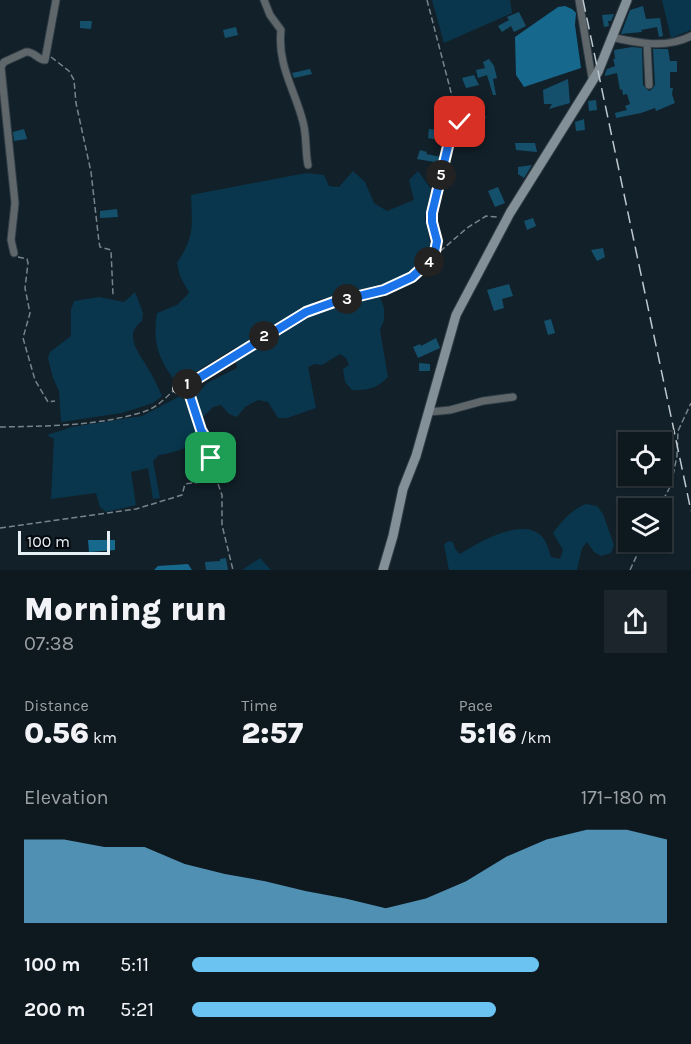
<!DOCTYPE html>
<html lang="en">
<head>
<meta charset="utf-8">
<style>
  :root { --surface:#0e181f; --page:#1c252c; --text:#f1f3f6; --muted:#9ba0a4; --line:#2e373d; --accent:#6bc3f2 }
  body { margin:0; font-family:Karla,sans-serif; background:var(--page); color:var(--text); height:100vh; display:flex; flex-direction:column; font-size:22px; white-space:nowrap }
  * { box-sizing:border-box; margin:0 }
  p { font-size:20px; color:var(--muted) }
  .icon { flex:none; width:33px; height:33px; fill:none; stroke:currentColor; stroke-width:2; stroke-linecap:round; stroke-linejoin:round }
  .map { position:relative; height:570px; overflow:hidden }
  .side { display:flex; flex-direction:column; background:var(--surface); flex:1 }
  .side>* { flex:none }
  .tools { position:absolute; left:618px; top:432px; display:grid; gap:12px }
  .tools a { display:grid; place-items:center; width:54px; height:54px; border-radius:0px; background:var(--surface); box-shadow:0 2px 4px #0004,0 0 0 2px var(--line); font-size:30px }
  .scale { position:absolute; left:18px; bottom:15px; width:92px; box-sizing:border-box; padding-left:6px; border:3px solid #e6eff5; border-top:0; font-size:16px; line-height:21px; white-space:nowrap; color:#e6eff5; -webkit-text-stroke:4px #04090d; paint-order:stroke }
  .pin { position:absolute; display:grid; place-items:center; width:51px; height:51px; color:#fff; margin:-26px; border-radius:12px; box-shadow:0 3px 9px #0006 }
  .km { position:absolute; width:30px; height:30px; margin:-15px; border-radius:50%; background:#222; color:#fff; font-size:16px; line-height:30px; text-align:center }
  .round { display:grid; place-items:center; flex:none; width:63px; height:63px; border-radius:0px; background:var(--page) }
  .head { display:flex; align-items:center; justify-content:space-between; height:102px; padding:0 24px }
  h1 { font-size:33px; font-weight:800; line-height:45px }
  .metrics { display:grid; grid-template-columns:repeat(3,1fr); gap:9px; height:102px; padding:6px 24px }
  .metrics div { display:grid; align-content:center }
  .metrics b { font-size:30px; font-weight:800 }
  .metrics small { font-size:16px; font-weight:400 }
  .metrics p { font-size:16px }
  .chart { height:168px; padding:12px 24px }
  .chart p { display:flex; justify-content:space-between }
  .chart svg { width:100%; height:108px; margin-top:6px; fill:var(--accent); opacity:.7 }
  ul { padding:0 24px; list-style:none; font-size:20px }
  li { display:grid; grid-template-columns:96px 72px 1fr; align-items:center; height:45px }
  li i { height:15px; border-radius:8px; background:var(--accent) }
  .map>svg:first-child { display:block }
</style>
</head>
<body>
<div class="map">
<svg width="691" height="570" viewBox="0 0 691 570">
  <rect width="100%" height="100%" fill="#122029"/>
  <!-- green -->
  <path fill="#09364c" d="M432,0h78l2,13 -68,30z
    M662,0h29v30l-20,8z
    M353,171l12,11 9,21 13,8 27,-11 -5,-20 9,-9 13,18 -6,29 6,29 -4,12 -30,22 -79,19 -56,35 -31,15 -54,34c-18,-24 -25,-40 -20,-71l20,-8 12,-12 -9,-17 -3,-13c18,-27 15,-36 14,-68l115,-22 18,2 5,11 10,1z
    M135,292l8,21 -1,8c-20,14 -2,33 7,49 5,8 9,17 13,26l-9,7 -31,10 -61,9 -2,-31 -6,-13 -5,-20 2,-6 21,-16v-26l3,-9 25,-4 25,5z
    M379,294l5,14v12l-4,10 8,47c-12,12 -19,13 -36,13l-7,-8 -2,-13 6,-4 -3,-7 -6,-4 -18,11 -7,-1 -7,3 8,41 -29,10h-9l-10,-16 -10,-2 -13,7 -8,10 -8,-3 -8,-9 -8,2 -12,12 -8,-20 14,-16 30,-15 -2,-11c27,-10 47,-29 73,-40 23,-10 48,-13 71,-23z
    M182,395l17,33v16c-14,3 -26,10 -40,11l-6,6 7,37 -7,1 -5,-31 -17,4 5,33 -30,7 -6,-5 -4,-14 -45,6 3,-60 -7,-4 25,-8 70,-11z
    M586,504l11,2 6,8 11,31 -3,8 -10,3 -7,-4 -7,-10 -5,6 -5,22h-128l-5,-25 4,-4 5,1 2,7 5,5c19,-12 66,-40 84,-15 3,5 5,12 7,18l9,2 3,-9 -10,-17c9,-12 18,-23 33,-29z
    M260,558l11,12h-29z"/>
  <!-- water -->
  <path fill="#17688d" d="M565,6l7,3 4,4 -1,12 6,43 -57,19 -8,-12 -1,-38 43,-30z
    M88,540h27v10l-26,2z
    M188,564l4,6h-38l4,-4z"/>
  <!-- building -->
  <path fill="#14506c" d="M643,6l3,13 14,-1 3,18 -4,1 -2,-10 -16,3 1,2 -21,2 9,-24z
    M519,12l7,14 -12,6 -3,-6 -9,6 -4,-6 11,-6 -2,-3z
    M614,14l-3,7h-3l1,5 -5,1 -2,-12z
    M80,21h12l-1,8 -11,-1z
    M236,27l2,8 -13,3 -2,-8z
    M632,47l10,1 1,37 6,6 3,-2 3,-4 -2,-36h15l2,12h7v11h-7v16h3l-1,6 3,9 -19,8 -1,-3 -14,5 -25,5 -1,-5 12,-3 -2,-4 5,-2 -3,-10 -4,1 -1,-6 -2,1 -3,-17 -12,3v-2l2,-5 8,-3 -2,-7h2l-1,-9z
    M489,59l5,7 3,12 -4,1 3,16h-3l-6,-20 -9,3 -2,-8 9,-2 -2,-6z
    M310,69l2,5 -18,4 -2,-5z
    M474,75l5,10 -13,3 -4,-10z
    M568,79l2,24 -21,6 3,-5h-8l-1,-14z
    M596,100l1,10 -8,1 -1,-10z
    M482,108l4,10 -10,3 -4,-10z
    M584,119l1,11 -9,1 -1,-9z
    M24,129l3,10 -13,2 -1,-9z
    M429,129l11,1v2l9,1 -1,9 -20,-4z
    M515,143h20l2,9 -21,-2z
    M420,150l7,2 -1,2 15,3 -1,6 -23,-4z
    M532,165l-8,13 -6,-4v-7z
    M498,187l7,16 -10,4 -7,-16z
    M117,209l1,8 -18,1v-7z
    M533,218l3,8 -9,4 -3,-9z
    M603,248l2,9 -8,4 -6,-11z
    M509,284l4,12 -11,3 2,9 -10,3 -7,-21z
    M551,319l4,14 -7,2 -4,-14z
    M436,338l4,10 -22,10 -5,-11 7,-3 1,2z
    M419,363l11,1v7h-11z
    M226,558l2,12h-22l-1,-8 15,-1v-2z"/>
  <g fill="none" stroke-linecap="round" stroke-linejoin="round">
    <defs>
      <path id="street" d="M264,0l6,15 11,15c-4,35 14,60 22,92 4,14 2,29 5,43
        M579,0l13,78
        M611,37c26,6 55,12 80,-1
        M647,44l2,41
        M14,253l-3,-13 4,-37 -14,-136 3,-5 22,-10c8,-1 12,8 19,8l11,-60
        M429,412l21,-2 33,-9 30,-4"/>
      <path id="secondary" d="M383,570l10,-34 10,-47 13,-33 40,-141 54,-102 88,-141 29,-72"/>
    </defs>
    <!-- street casing -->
    <use href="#street" stroke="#303d46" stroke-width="9"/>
    <!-- secondary casing -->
    <use href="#secondary" stroke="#303d46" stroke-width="11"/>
    <!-- path -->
    <path stroke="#78848c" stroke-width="1.5" stroke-dasharray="6 3" stroke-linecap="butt" d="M427,0l25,96 8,18v8l-3,10 -8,10 -17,71c0,15 6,27 3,43
      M51,57l18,14 5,9 2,23 15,69 8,70 1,5 11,3 2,45
      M18,257l9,2 1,4 -3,25 5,25 -7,25 12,42 13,22 7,-1
      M178,388l9,3 14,39 6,10 5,27 10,28v30l11,45
      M0,427c47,-1 98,-1 143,-15 16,-5 21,-14 34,-24 5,-3 12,-5 17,-7l112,-69 28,-10 50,-13 22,-8 61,-53 19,-12 12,1
      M659,508l12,-23 6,-29 1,-25 13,-28
      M0,528l136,-19 46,-14 3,-11 31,-4
      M630,570l13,-28"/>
    <!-- street -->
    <use href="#street" stroke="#5f676b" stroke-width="7"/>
    <!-- secondary -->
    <use href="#secondary" stroke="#849097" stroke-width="9"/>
    <!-- rail -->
    <path stroke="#bec8ce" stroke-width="1.5" stroke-dasharray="12 6" stroke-linecap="butt" d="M583,0l108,511"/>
  </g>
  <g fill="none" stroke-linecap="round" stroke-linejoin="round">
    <defs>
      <path id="route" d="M211,458l-4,-18 -6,-10 -11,-34 -3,-5 -9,-3 16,-7 112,-69 28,-10 50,-12 28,-13 22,-20 3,-16 -5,-19v-9l17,-71 8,-10 3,-10"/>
    </defs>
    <!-- route casing -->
    <use href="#route" stroke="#fff" stroke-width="12"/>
    <!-- route -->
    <use href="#route" stroke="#1a73e8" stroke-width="8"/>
  </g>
</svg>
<div class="tools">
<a><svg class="icon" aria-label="locate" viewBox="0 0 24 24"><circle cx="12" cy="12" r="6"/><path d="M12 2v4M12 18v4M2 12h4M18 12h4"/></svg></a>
<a><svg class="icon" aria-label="layers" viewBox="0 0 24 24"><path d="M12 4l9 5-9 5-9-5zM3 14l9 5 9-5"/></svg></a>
</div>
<div class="scale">100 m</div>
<div class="pin" style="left:211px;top:458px;background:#1e9e55"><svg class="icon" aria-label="arrive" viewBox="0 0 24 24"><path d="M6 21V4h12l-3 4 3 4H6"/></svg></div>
<div class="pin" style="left:460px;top:122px;background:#d93025"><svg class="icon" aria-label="check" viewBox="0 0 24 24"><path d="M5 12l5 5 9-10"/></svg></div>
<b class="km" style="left:187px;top:384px">1</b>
<b class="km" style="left:264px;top:336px">2</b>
<b class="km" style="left:347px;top:299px">3</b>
<b class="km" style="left:429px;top:262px">4</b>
<b class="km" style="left:441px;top:175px">5</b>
</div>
<section class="side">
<div class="head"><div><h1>Morning run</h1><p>07:38</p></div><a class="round"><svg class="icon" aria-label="share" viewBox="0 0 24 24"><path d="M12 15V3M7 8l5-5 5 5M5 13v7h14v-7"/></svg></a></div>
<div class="metrics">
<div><p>Distance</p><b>0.56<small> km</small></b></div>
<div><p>Time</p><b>2:57</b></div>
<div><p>Pace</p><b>5:16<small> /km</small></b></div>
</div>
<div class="chart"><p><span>Elevation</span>171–180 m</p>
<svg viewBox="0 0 160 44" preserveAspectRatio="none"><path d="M0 44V10L10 10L20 13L30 13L40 20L50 24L60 27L70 31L80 34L90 38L100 34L110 27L120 17L130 10L140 6L150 6L160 10V44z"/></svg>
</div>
<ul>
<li><b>100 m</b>5:11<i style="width:73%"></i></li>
<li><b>200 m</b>5:21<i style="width:64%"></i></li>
</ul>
</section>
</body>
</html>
